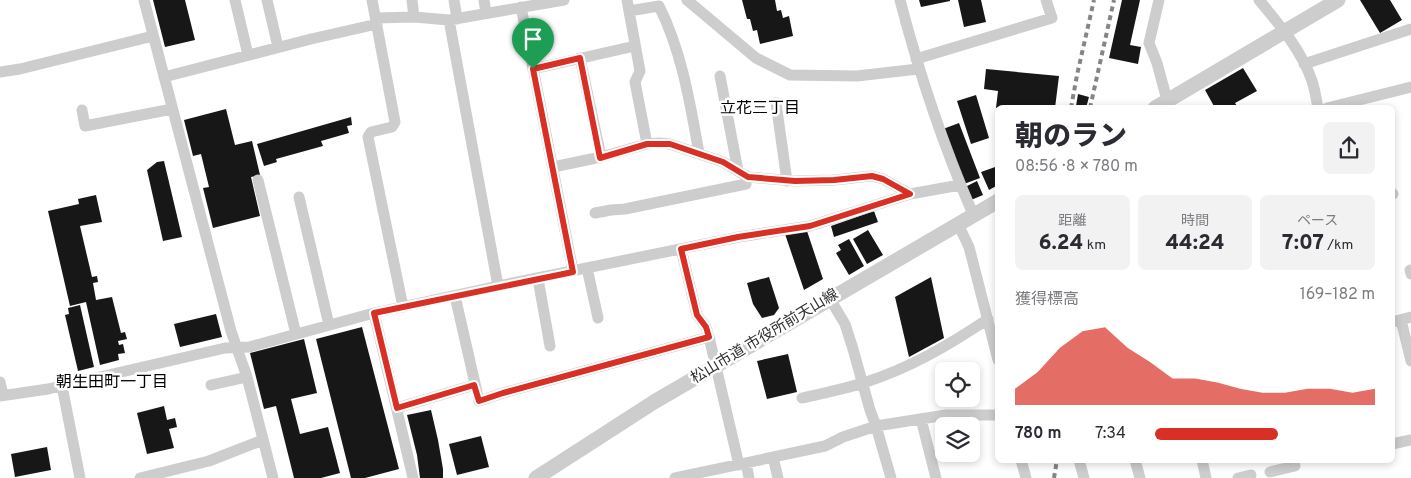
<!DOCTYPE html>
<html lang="ja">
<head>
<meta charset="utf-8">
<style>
  :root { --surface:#fff; --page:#f2f2f3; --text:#2b2b33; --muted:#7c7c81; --accent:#d93025 }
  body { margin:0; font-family:Overpass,"Noto Sans JP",sans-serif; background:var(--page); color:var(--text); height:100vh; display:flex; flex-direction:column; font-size:19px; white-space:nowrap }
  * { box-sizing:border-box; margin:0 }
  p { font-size:16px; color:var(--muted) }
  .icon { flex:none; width:28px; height:28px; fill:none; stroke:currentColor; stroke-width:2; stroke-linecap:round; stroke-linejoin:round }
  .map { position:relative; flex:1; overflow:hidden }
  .sheet { position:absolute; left:995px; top:105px; width:400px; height:358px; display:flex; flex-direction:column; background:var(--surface); border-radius:8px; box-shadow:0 2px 8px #0003 }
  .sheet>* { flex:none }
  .fabs { position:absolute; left:935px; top:362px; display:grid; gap:10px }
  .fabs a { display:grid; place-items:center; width:45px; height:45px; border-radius:8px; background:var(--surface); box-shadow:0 2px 8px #0003; font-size:25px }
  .pin { position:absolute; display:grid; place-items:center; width:42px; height:42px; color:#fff; margin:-51px -21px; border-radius:50% 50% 50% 0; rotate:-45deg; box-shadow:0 0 5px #0007 }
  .pin .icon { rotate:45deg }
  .round { display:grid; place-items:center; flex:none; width:52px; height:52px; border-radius:8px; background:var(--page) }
  .head { display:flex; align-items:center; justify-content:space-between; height:85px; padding:0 20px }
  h1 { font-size:28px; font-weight:800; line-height:38px }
  .figures { display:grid; grid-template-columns:repeat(3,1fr); gap:8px; height:85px; padding:5px 20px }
  .figures div { display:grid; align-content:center; border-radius:8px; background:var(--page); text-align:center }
  .figures b { font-size:21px; font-weight:800 }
  .figures small { font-size:14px; font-weight:400 }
  .figures p { font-size:14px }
  .chart { height:140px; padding:10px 20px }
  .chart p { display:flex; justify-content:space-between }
  .chart svg { width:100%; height:90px; margin-top:5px; fill:var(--accent); opacity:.7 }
  ul { padding:0 20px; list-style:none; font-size:16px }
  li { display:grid; grid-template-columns:80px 60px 1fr; align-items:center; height:38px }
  li i { height:12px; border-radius:6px; background:var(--accent) }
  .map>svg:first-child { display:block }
</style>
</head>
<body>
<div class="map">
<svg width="1411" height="478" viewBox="0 0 1411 478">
  <rect width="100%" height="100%" fill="#fff"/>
  <!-- building -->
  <path fill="#171717" d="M153,0h32l10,40 -30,7z
    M742,0h33l2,11 4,-1 2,8 6,-2 4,20 -33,8 -3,-14 -4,1 -3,-12h-3z
    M919,0h31v1l-29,6z
    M958,0h23l5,22 -22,5z
    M1122,0h18l-10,45 11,2 -3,17 -29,-6z
    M1360,0h30l12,20 -22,13z
    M1243,68l14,23 -22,12 3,5h-23l-10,-18z
    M986,69l73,7 -4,32h-59l2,-17 -14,-2z
    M1078,94l11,3 -3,11 -10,-2z
    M976,95l13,43 -18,6 -14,-43z
    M226,109l9,36 17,-4 8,34 -9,2 9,39 -47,12 -10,-40 6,-1 -8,-33 -8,2 -9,-36z
    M351,117l1,8 -5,1 2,7 -28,8 2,5 -47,13 1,3 -13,4 -7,-22z
    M959,123l21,55 -16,6 -21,-55z
    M164,161l18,76 -19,4 -16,-71 10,-8z
    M998,166v19l-9,5 -8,-18z
    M977,181l6,14 -12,5 -6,-13z
    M96,195l6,27 -22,4 12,51 5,-1 1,6 -5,1 3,17 16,-3 9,36 4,-1 2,7 -9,2 1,4 4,-1 2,9 -7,1 1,6 -19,5 -14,-63 -16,4 -22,-95 31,-7 -1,-5z
    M874,211l4,11 -44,15 -3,-11z
    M868,230l15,25 -16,9 -14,-25z
    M807,231l16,48 -19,11 -19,-56z
    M849,239l15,27 -15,9 -13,-22 5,-3 -3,-5z
    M769,277l10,31 -5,7 -12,3 -9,-14 -6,-21z
    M931,277l13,61 -35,19 -14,-60z
    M80,305l14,62 -16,4 -13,-56 4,-1 -1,-6z
    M216,314l6,23 -42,10 -6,-23z
    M362,327l37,142 -34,9h-14l-35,-139z
    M304,339l13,54 -26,6 9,35 28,-7 12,46 -19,5h-27l-18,-72 -12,3 -14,-56z
    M788,354l9,38 -30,7 -10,-38z
    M164,406l3,14 8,-2 2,9 -8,2 5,19 -27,6 -10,-41z
    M431,410l7,30 5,29v9h-23l-3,-23 -10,-40z
    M481,436l8,31 -32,8 -8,-31z
    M47,447l4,23 -36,7 -4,-23z"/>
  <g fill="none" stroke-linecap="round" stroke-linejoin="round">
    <!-- minor -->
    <path stroke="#cdcdcd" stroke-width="11" d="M144,0l87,331 16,46 26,101
      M235,0l13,55
      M267,0l11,47
      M372,0l23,122 -3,5 -21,5 -3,5 35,170
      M412,0l2,17
      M454,0l3,19
      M484,0l2,13
      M627,0l13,71 -5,11 12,62
      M687,0l69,58 34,17 67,1 61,-7
      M900,0c19,73 43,145 73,214
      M1159,0l-10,43 8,20 10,37
      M1259,0c20,24 43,51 53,81 3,8 4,18 6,27
      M521,7l52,264
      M629,11l30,-5c23,46 31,97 40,147
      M376,18l38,-1 35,3 115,-20
      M449,20l49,266
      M580,58l21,99
      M916,59l136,-41 -6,-18
      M1304,64l107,-35
      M533,69l102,-23
      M0,72l20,-3 133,-33
      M720,76l18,95
      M164,77l147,-38 66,-15
      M776,103l11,78
      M1327,108l84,-21
      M82,110l3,16 87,-17
      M553,167l48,-10 46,-13 12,-1 11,1 53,18 25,15 47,4 39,-1 38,-4 11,3 27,15
      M258,180l38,154
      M1392,193l1,1
      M299,197l30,128
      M595,213l16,-3 14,-1 121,-25 -1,-8
      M958,224l11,23 29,113
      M681,249l16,66 9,12 3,10 30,128
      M587,268l11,50
      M1410,270l1,4
      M538,279l12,67
      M455,296l24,105 24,-8 206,-56
      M830,299l15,25 8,25 17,61 6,16 15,52
      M374,313l39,165
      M1401,320l10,41
      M1392,322l19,-5
      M0,382l3,13
      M211,385l36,-8
      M62,386l18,92
      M0,396l48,-7 177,-41 24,-1 125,-34 124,-27 241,-49 71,-11 100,-32 50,-9
      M802,398c21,-5 43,-9 64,-16 44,-14 83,-37 122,-63
      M397,408l77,-23
      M921,419l15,59
      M1392,444l19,-4
      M773,457l5,21
      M1021,460l5,18
      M1079,460l5,18
      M1135,460l5,18
      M1202,460l4,18
      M746,463l3,15
      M1270,472l25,-6
      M140,478l69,-17 54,-21
      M675,478l150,-32 18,-9 33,-11 70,-11h52
      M1238,478l13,-3"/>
    <!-- tertiary -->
    <path stroke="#cdcdcd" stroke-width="15" d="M1155,108l183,-108
      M536,478l118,-76 344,-201"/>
    <!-- rail -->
    <path stroke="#858585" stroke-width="4" stroke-dasharray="5 4" stroke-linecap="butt" d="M1071,108l6,-33 17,-75
      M1090,108l24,-108
      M1054,478l3,-18"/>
  </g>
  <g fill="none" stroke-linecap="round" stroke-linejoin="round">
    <defs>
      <path id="route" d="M580,58l20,100 47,-14h23l53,18 25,15 47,4 39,-1 38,-4 11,3 27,15 -100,32 -72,11 -57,12 16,66 9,12 3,10 -206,56 -24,8 -5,-16 -77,23 -23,-95 199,-41 -40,-203z"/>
    </defs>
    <!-- route casing -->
    <use href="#route" stroke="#fff" stroke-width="10"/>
    <!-- route -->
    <use href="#route" stroke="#d93025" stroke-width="6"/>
  </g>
  <g text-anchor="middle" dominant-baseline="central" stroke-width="5" stroke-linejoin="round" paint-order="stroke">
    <!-- street labels -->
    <g font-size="15" fill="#303030" stroke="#fff">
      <text transform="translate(765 337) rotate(-31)">松山市道 市役所前天山線</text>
    </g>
    <!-- neighbourhood labels -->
    <g font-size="16" fill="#000" stroke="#fff">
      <text x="760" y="109">立花三丁目</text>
      <text x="112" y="383">朝生田町一丁目</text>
    </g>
  </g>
</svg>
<div class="fabs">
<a><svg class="icon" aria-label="locate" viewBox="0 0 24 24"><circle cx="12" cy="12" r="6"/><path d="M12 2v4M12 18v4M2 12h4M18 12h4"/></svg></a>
<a><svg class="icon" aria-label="layers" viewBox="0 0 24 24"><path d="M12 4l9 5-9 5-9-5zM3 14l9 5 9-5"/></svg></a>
</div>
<div class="pin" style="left:533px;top:69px;background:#1e9e55"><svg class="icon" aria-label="arrive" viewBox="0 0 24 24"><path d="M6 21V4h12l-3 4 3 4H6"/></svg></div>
<section class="sheet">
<div class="head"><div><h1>朝のラン</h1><p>08:56 · 8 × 780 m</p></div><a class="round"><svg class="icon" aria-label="share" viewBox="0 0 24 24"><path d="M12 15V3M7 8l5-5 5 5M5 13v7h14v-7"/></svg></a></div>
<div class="figures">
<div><p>距離</p><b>6.24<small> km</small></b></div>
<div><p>時間</p><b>44:24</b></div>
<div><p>ペース</p><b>7:07<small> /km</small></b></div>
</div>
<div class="chart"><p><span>獲得標高</span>169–182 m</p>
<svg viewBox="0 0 160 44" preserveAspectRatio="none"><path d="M0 44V36L10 28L20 16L30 8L40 6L50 16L60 23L70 31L80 31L90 33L100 36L110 38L120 38L130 36L140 36L150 38L160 36V44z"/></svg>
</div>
<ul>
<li><b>780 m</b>7:34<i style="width:56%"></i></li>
</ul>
</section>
</div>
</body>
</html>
